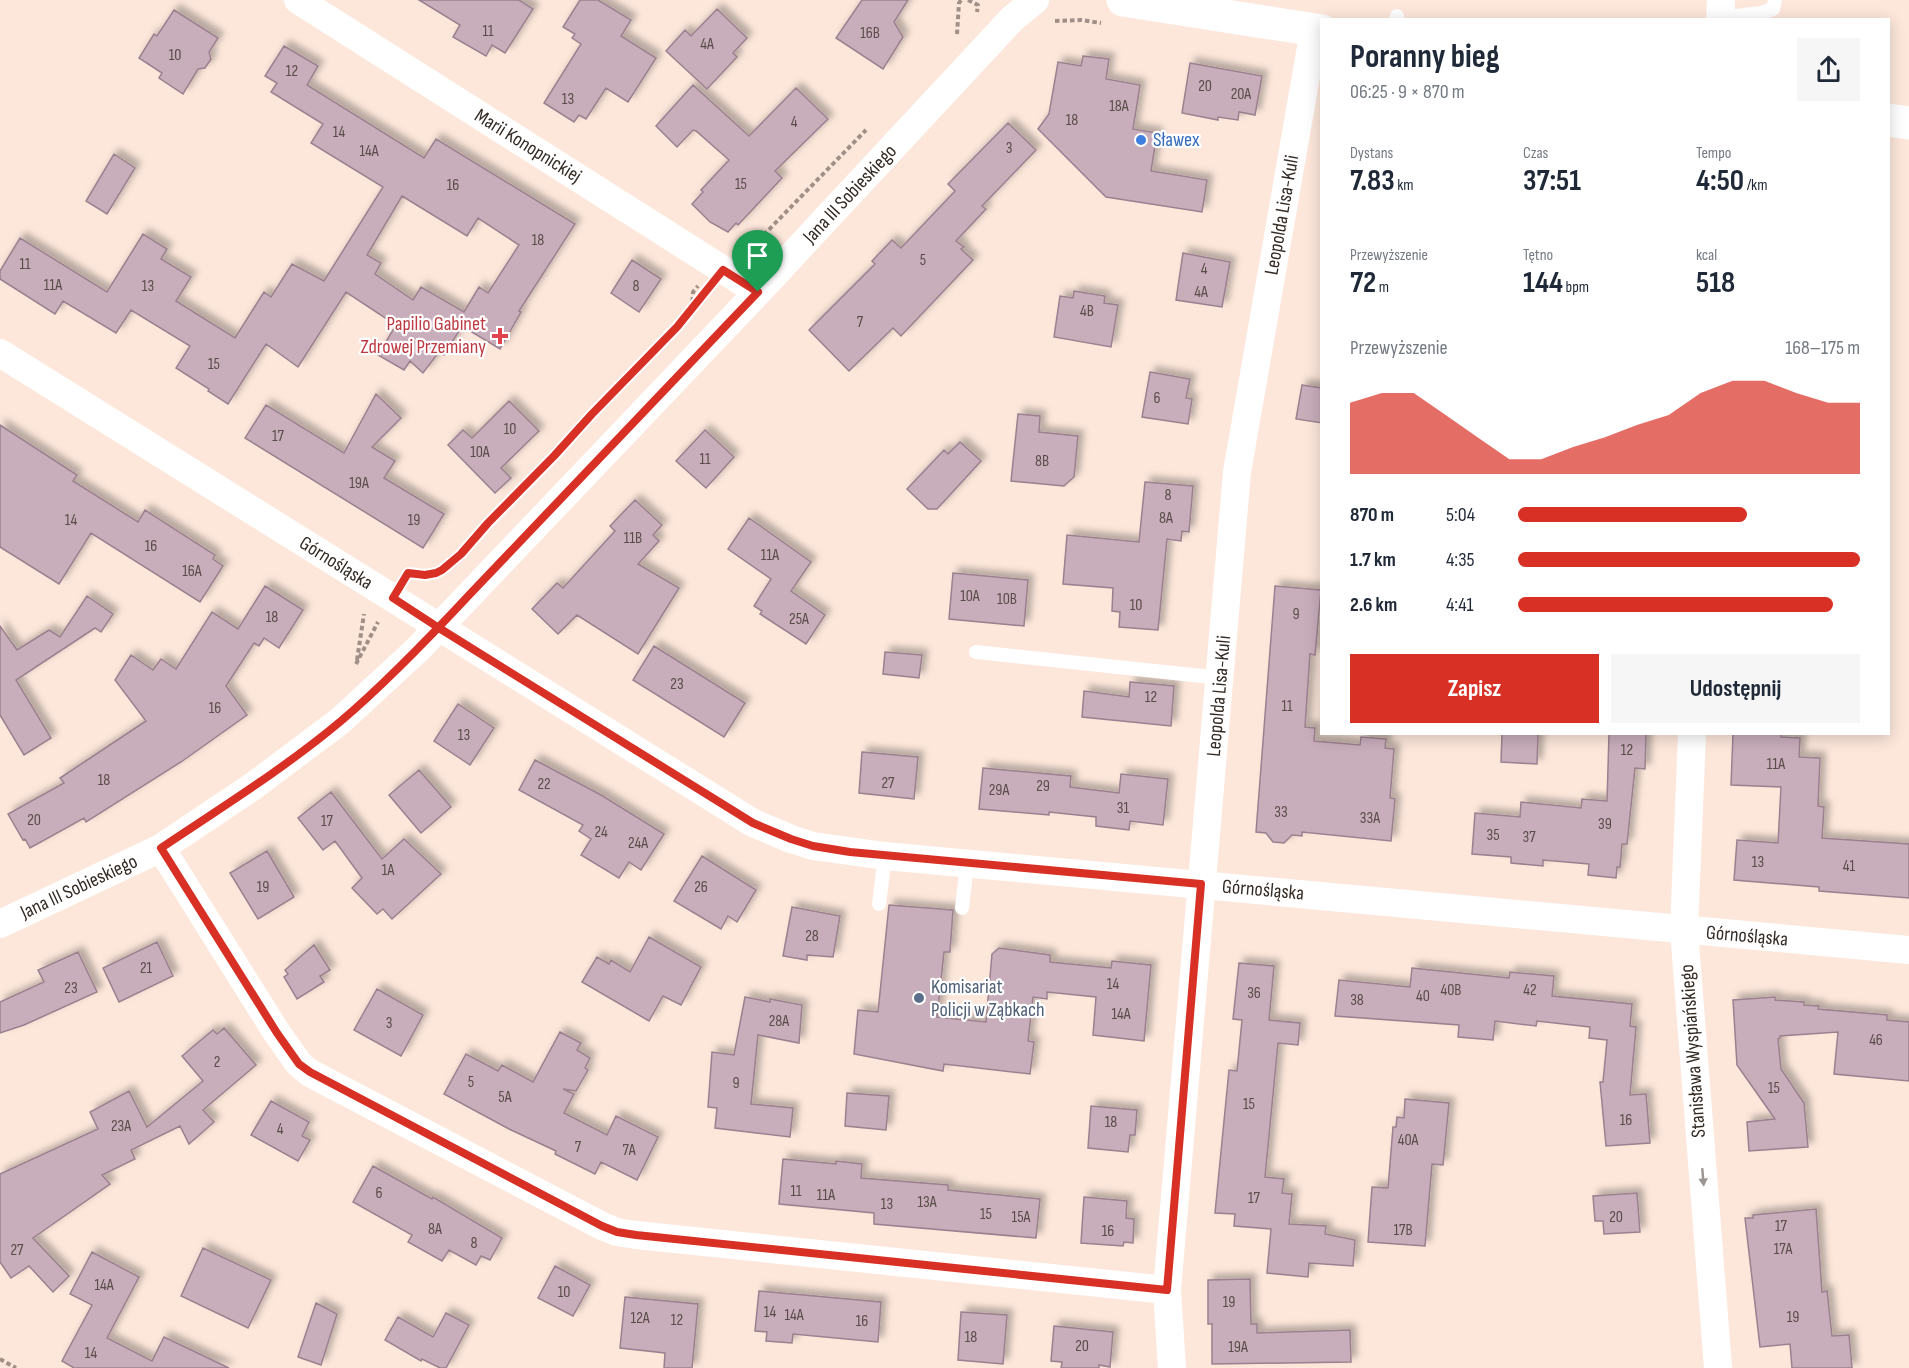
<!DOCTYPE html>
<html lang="pl">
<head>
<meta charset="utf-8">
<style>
  :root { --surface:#fff; --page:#f6f6f7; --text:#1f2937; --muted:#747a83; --accent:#d93025 }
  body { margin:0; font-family:"Sofia Sans Condensed",sans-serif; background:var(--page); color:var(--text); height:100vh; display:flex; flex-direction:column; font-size:22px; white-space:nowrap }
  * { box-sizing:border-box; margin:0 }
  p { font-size:20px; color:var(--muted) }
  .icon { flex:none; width:33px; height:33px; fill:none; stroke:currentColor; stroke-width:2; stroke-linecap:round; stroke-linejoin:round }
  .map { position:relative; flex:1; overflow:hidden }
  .details { position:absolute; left:1320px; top:18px; width:570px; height:717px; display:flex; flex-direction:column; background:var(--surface); border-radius:0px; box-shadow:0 3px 15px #0003 }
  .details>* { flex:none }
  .pin { position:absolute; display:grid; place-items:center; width:51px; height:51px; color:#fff; margin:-62px -26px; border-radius:50% 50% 50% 0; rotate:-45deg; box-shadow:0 0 6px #0007 }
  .pin .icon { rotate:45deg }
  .round { display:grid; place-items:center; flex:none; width:63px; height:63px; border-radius:0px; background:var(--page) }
  .headline { display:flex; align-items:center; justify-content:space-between; height:102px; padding:0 30px }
  h1 { font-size:33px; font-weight:700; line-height:45px }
  .figures { display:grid; grid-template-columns:repeat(3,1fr); gap:9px; height:102px; padding:6px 30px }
  .figures div { display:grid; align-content:center }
  .figures b { font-size:30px; font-weight:700 }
  .figures small { font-size:16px; font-weight:400 }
  .figures p { font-size:16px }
  .chart { height:168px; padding:12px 30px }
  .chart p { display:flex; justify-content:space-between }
  .chart svg { width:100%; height:108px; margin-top:6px; fill:var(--accent); opacity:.7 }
  .primary-button { display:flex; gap:12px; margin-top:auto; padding:12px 30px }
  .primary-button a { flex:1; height:69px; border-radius:0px; background:var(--accent); color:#fff; font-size:24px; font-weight:700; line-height:69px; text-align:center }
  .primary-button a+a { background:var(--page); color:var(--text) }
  ul { padding:0 30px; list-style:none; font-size:20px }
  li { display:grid; grid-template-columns:96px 72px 1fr; align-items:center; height:45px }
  li i { height:15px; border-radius:8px; background:var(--accent) }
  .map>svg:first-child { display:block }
</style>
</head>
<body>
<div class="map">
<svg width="1909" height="1368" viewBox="0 0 1909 1368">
  <defs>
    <filter id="shadow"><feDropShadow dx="5.5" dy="-5.5" stdDeviation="3" flood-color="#0004"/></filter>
  </defs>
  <rect width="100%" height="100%" fill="#fde7db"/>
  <!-- building -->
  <path fill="#c8adbb" stroke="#9b818f" stroke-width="1.5" fill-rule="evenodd" filter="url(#shadow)" d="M419,0h100l14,9 -28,44 -13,-8 -6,11 -33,-19 7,-12z
    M580,0h18l33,20 -10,16 35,22 -28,44 -22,-14 -20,31 -7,-4 -5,7 -30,-19 37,-59 -9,-6 3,-4 -12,-7z
    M862,0h46l-14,22 9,15 -20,32 -47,-31z
    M717,9l30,29 -14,15 4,4 -30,32 -41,-38 19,-21 6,6z
    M174,10l44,28 -9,14 2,7 -6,9 -7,1 -15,25 -24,-16 3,-5 -23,-15 15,-24 3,2z
    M284,46l34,20 -11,19 117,73 12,-19 139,85 -56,87 2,1 -21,37 -38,-23 -18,29 -5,-3 -16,21 -13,-12 -6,9 -26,-15 18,-30 -50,-33 -48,75 -32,-23 -38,60 -20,-13 1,-2 -33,-21 14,-22 -59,-36 -15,23 -53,-32 -8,13 -55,-35v-8l20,-33 87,54 36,-58 24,15 -6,10 30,18 -15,24 59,37 29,-46 7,5 21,-33 32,17 59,-94 -72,-44 12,-19 -52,-32 6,-9 -12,-7zM402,196l65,40 11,-18 41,27 -31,48 -9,-6 -15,25 -43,-25 -8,13 -38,-26 6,-11 -14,-8z
    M1083,56l26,3 -3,20 34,6 -7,44 24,4 -6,38 56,9 -5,32 -96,-15 -68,-68 11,-15 9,-52 23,4z
    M1190,63l72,13 -7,39 -16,-3 -1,8 -20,-3v3l-36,-7z
    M693,85l56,51 47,-48 32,31 -53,52 7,7 -44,47 -2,-2 -8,9 -18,-10 -18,-18 11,-12 -2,-2 28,-30 -33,-29 -3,-1 -16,17 -21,-21z
    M1008,123l28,27 -54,56 4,3 -30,32 8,6 -3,2 12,11 -72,76 -8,-8 -44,43 -40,-41 66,-66 -3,-3 20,-21 9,8 54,-57 -7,-7z
    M114,154l21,14 -28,46 -21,-13z
    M1183,253l47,9 -8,45 -46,-7z
    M632,260l29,19 -22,33 -28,-19z
    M1074,291l31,5 -1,7 14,2 -7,42 -57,-10 6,-41 13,2z
    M1150,372l40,7 -4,19 6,1 -4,25 -46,-7z
    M1302,385l20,3v35l-26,-4z
    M376,394l25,24 -29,29 23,14 -11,17 60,36 -21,34 -178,-110 21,-33 78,48z
    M509,401l30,30 -38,37 10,10 -16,15 -47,-48 15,-15 9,8z
    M1018,414l22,2 -1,16 39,4 -4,41 -10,9 -53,-5z
    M0,425l77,50 -4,6 65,41 7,-12 70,45 -2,4 10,7 -23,36 -109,-69 -32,51 -59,-37z
    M705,430l29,27 -28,31 -30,-27z
    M960,442l21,19 -44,48h-9l-21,-20 37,-39 4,4z
    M1145,482l48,4 -4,46 -7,-1 -1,10 -14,-2 -9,91 -39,-3 1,-15 -8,-1 1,-23 -50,-4 4,-49 72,7z
    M635,500l27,25 -9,10 6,6 -21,23 41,24 -41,66 -61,-39 -19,19 -26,-25 25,-26 6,5 52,-57 -5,-5z
    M749,518l62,44 -20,29 34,24 -19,29 -46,-30 2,-3 -8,-5 17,-27 -43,-30z
    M953,573l75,7 -4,46 -75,-7z
    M265,586l38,24 -24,38 -15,-10 -5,8 -5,-3 -28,43 21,29 -66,47 -95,60 -2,-4 -54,30 -5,-9 -2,1 -15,-26 56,-31 -4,-5 86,-57 -31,-41 16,-25 22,15 8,-11 15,10 36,-57 26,17z
    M1275,586l46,4 -6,65 -5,-1 -5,73 10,1 -1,13 46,4 1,-8 25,2 -1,9 9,1 -4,49 5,1 -4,42 -89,-9v4l-10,-1 -8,8 -11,-1 -7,-9 -10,-1z
    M87,596l26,18 -12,18 -6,-4 -79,52 35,58 -27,17 -24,-40v-89l17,24 32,-20 11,7z
    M654,646l91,57 -21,34 -91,-57z
    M885,652l37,3 -3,23 -36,-4z
    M1130,682l44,4 -3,40 -89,-9 2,-26 45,6z
    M458,704l36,24 -24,37 -36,-24z
    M1502,734h36l-1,30 -36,-2z
    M1609,734h37l-1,35 -10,-1 -8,76h-5l-2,23h-3l-1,11 -28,-3 1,-11 -46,-4v6l-32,-3v-6l-39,-3 3,-41 45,4 1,-15 60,6 1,-9 25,2z
    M1733,734h48v3l19,1 -1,19 21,1 -2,48 6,1 -2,31 87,6v54l-90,-7v-4l-85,-7 3,-40 41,3 3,-56 -50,-2z
    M862,752l56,5 -4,42 -55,-6z
    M535,760l66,35 63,39 -23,36 -12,-8 -10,16 -38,-23 10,-16 -12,-8 4,-6 -64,-35z
    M983,768l88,8 -1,11 49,6 2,-19 47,5 -5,46 -33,-4 -1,9 -33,-4v-9l-47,-5v3l-70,-6z
    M419,770l32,37 -30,26 -32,-38z
    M331,792l51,67 22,-20 37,35 -49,45 -9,-10 -6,5 -25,-26 10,-10 -27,-37 -12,9 -25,-32z
    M267,851l27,46 -36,22 -28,-46z
    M702,856l54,34 -19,32 -9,-6 -7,13 -47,-28z
    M889,905l64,5 -3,42h-6l-7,65 49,5 6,-68 7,-6 51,7v7l61,6 1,-7 39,4 -7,76 -51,-6 3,-38 -49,-5v7l-14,-2 -5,44 6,1 -4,32 -86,-10 -1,7 -89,-17 4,-44 20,2z
    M792,907l48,9 -7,41 -26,-2v5l-24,-4z
    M649,937l52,30 -20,38 -18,-9 -14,25 -67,-39 15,-25 12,7 2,-4 19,12z
    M157,942l16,34 -54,26 -16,-34z
    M314,945l16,25 -10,6 4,6 -27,17 -13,-22 4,-3 -3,-4z
    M78,952l19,40 -73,33 -24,8v-31l44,-20 -6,-12z
    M1239,963l35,3 -5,54 31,3 -2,22 -20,-2 -13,134 19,2 -2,14 10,1 -3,30 37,2 -1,8 30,6 -2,26 -44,-3 -1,14 -41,-4 4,-44 -37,-3 1,-12 -20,-1 14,-143 8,1 5,-51 -9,-1z
    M1412,968l97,10 1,-6 44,4 -2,20 80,8 -2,22 6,1 -6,68 16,-1 4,49 -44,3 -6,-64h3l4,-42 -18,-2 1,-11 -53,-6 -1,5 -41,-5 -2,19 -35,-3 1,-12 -124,-9 4,-36 71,7z
    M377,989l46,26 -22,41 -47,-26z
    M745,997l25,5v-3l32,6 -3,38 -41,-8 -7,69 42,4 -3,29 -75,-9 2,-20 -9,-1 4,-55 22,3z
    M1775,997v3l29,2v3l15,1 -1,3 69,6v5l22,2v59l-75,-7 4,-42 -58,4v2l-2,1 3,30 23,34 4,44 -59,4 -2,-29 28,-3 -38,-54 -4,-65z
    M224,1028l32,37 -53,45 11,12 -25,22 -9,-18 -49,24 4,9 -33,16 8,9 -77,54 36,38 -16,16 -24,-26 -18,12 -11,-16v-88l98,-45 -8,-17 39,-21 18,36 56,-46 -21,-25 31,-26 4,4z
    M560,1032l21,11 -4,7 13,8 -5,10 3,2 -12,21 -13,-2 11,5 -10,19 43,22 9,-19 42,21 -21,43 -36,-18 -6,12 -40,-20 1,-3 -47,-22 -65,-35 22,-40 32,17 4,-6 31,17z
    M847,1093l42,3 -3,34 -41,-4z
    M1405,1099l44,4 -6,62 -11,-1 -7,82 -57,-4 4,-55 16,1 5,-61h3l1,-10 7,1z
    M271,1101l38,21 -7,14 8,4 -12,21 -47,-26z
    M1091,1106l46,4 -2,25h-5l-2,17 -40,-4z
    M783,1159l53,5v-3l26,3 -1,14 87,7v5l92,9 -4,39 -162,-14v-11l-95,-9z
    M373,1166l59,33 1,-2 69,41 -12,22 -9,-4 -5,9 -27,-15 -7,11 -34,-19 4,-7 -59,-33z
    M1637,1193l3,39 -36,2 -1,-13h-8l-2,-25z
    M1084,1197l43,4 -1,17 8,1 -1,24 -9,-1 -1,4 -42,-3z
    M1816,1209l6,83 5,-1 5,45 17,-1 3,33h-60l-2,-24 -30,3 -15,-129h8v-3z
    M203,1248l68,32 -23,48 -67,-32z
    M92,1252l47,25 -32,61 45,23 12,-24 65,31h-155l-12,-7 30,-56 -22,-11z
    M555,1266l35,19 -17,31 -35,-18z
    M1250,1279l1,45h6v9l93,-3 1,32 -139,2v-40h-4v-44z
    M759,1291l122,11 -3,40 -85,-8 -1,9 -26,-2 1,-9 -12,-1z
    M625,1297l73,7 -6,64h-28l1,-15 -45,-5z
    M316,1303l21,11 -16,51 -23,-8z
    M961,1312l46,3 -4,49 -45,-4z
    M446,1313l23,12 -23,43h-6l-18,-9 -1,2 -36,-21 13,-23 35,20z
    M1054,1326l59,6 -3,35 -11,-2v3h-38l1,-6 -11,-1z"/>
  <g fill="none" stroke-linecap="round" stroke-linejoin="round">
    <!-- path -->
    <path stroke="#a08f86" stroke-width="4" stroke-dasharray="4.5 3" stroke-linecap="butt" d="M968,0l10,5 -1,7
      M1055,21l26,-1 20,3
      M957,34l2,-31 2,-3
      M748,251l118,-121
      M692,309l1,-17 5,-6
      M409,574l16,1 11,-2 6,-3 19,-16 26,-31 154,-157 66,-74
      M357,660l7,-46
      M356,664l22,-42
      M0,1359l16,9"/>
    <!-- service -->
    <path stroke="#fff" stroke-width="14" d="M1720,18l41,-5 12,-4 2,-9
      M1396,20l1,-4
      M976,652l245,26
      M879,904l6,-48
      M962,908l5,-44"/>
    <!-- minor -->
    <path stroke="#fff" stroke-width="28" d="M298,0l460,292
      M1720,20l1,-20
      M0,353l753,470 38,16 22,7 72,10 1024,94
      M1692,734l-8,196 34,438
      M161,848l116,185 22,31 11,9 292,153 15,6 19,3 531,55
      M0,924l161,-76 91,-61 88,-66 78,-72 340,-357 254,-273 23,-19
      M1172,1368l-5,-78 70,-818 77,-442"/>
    <!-- tertiary -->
    <path stroke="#fff" stroke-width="33" d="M1123,0l199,31
      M1888,120l21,3"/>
  </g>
  <!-- one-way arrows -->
  <defs><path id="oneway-solid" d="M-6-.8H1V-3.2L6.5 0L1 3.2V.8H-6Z" transform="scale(1.5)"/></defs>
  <use fill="#9a9592" href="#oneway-solid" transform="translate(1703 1177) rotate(85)"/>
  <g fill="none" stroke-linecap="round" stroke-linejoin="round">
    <defs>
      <path id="route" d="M758,292l-287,301c-41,44 -84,89 -130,128 -56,47 -119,86 -180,127l116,185 22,31 11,8 292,154 15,6 19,3 531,55 34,-406 -351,-32 -37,-6 -22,-7 -38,-16 -314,-195 -46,-30 15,-25 17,2 11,-2 6,-3 19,-16 27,-31 66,-67 38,-42 85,-87 46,-57 35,22"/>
    </defs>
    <!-- route casing -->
    <use href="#route" stroke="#fff" stroke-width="12"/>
    <!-- route -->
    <use href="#route" stroke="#d93025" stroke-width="8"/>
  </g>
  <!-- markers -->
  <circle fill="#3f7fe0" stroke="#fff" stroke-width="2" cx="1141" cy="140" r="6"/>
  <path fill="#e0444e" stroke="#fff" stroke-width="2" d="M497 327h6v6h6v6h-6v6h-6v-6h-6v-6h6z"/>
  <circle fill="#5c6f8a" stroke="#fff" stroke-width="2" cx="919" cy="998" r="6"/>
  <g text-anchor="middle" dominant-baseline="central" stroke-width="4.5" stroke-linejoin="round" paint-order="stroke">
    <!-- number labels -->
    <g font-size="16" fill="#5a4c4a">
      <text x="488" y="31">11</text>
      <text x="870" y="33">16B</text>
      <text x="707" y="44">4A</text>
      <text x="175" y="55">10</text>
      <text x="292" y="71">12</text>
      <text x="1205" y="86">20</text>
      <text x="1241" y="94">20A</text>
      <text x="568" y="99">13</text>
      <text x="1119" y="106">18A</text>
      <text x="1072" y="120">18</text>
      <text x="794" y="122">4</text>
      <text x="339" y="132">14</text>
      <text x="1009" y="148">3</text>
      <text x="369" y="151">14A</text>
      <text x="741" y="184">15</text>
      <text x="453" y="185">16</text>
      <text x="538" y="240">18</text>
      <text x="923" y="260">5</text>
      <text x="25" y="264">11</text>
      <text x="1204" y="269">4</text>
      <text x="53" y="285">11A</text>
      <text x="148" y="286">13</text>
      <text x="636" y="286">8</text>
      <text x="1201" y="292">4A</text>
      <text x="1087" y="311">4B</text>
      <text x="860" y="322">7</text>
      <text x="214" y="364">15</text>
      <text x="1157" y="398">6</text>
      <text x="510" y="429">10</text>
      <text x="278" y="436">17</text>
      <text x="480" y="452">10A</text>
      <text x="705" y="459">11</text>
      <text x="1042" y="461">8B</text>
      <text x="359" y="483">19A</text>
      <text x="1168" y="495">8</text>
      <text x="1166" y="518">8A</text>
      <text x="71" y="520">14</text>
      <text x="414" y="520">19</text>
      <text x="633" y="538">11B</text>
      <text x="151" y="546">16</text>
      <text x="770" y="555">11A</text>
      <text x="192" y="571">16A</text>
      <text x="970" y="596">10A</text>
      <text x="1007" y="599">10B</text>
      <text x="1136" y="605">10</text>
      <text x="1296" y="614">9</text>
      <text x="272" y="617">18</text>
      <text x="799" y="619">25A</text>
      <text x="677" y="684">23</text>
      <text x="1151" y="697">12</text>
      <text x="1287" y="706">11</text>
      <text x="215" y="708">16</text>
      <text x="464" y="735">13</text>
      <text x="1627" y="750">12</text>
      <text x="1776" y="764">11A</text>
      <text x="104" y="780">18</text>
      <text x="888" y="783">27</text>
      <text x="544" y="784">22</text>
      <text x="1043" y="786">29</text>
      <text x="999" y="790">29A</text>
      <text x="1123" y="808">31</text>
      <text x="1281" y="812">33</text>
      <text x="1370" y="818">33A</text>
      <text x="34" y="820">20</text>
      <text x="327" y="821">17</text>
      <text x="1605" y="824">39</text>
      <text x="601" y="832">24</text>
      <text x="1493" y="835">35</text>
      <text x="1529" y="837">37</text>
      <text x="638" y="843">24A</text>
      <text x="1758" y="862">13</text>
      <text x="1849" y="866">41</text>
      <text x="388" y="870">1A</text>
      <text x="263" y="887">19</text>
      <text x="701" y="887">26</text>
      <text x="812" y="936">28</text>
      <text x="146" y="968">21</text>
      <text x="1113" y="984">14</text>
      <text x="71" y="988">23</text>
      <text x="1451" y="990">40B</text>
      <text x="1530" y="990">42</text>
      <text x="1254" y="993">36</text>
      <text x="1423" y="996">40</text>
      <text x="1357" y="1000">38</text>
      <text x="1121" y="1014">14A</text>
      <text x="779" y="1021">28A</text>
      <text x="389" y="1023">3</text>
      <text x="1876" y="1040">46</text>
      <text x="217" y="1062">2</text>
      <text x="471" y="1082">5</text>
      <text x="736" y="1083">9</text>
      <text x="1774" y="1088">15</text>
      <text x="505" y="1097">5A</text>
      <text x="1249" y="1104">15</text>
      <text x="1626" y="1120">16</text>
      <text x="1111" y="1122">18</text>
      <text x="121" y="1126">23A</text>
      <text x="280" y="1129">4</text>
      <text x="1408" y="1140">40A</text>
      <text x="578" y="1147">7</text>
      <text x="629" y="1150">7A</text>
      <text x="796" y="1191">11</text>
      <text x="379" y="1193">6</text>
      <text x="826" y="1195">11A</text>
      <text x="1254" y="1198">17</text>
      <text x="927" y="1202">13A</text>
      <text x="887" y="1204">13</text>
      <text x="986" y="1214">15</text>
      <text x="1021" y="1217">15A</text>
      <text x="1616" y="1217">20</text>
      <text x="1781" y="1226">17</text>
      <text x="435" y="1229">8A</text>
      <text x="1403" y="1230">17B</text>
      <text x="1108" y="1231">16</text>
      <text x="474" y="1243">8</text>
      <text x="1783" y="1249">17A</text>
      <text x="17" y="1250">27</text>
      <text x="104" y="1285">14A</text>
      <text x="564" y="1292">10</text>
      <text x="1229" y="1302">19</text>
      <text x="770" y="1312">14</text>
      <text x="794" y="1315">14A</text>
      <text x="1793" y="1317">19</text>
      <text x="640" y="1318">12A</text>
      <text x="677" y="1320">12</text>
      <text x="862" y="1321">16</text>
      <text x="971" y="1337">18</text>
      <text x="1082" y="1346">20</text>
      <text x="1238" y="1347">19A</text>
      <text x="91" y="1353">14</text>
    </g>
    <!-- shop labels -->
    <g font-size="20" fill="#366cbe" stroke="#fff" text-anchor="start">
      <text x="1153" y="140">Sławex</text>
    </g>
    <!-- street labels -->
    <g font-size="20" fill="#352b25" stroke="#fff">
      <text transform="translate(528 146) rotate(32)">Marii Konopnickiej</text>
      <text transform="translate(850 194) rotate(-47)">Jana III Sobieskiego</text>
      <text transform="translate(1282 215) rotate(-80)">Leopolda Lisa-Kuli</text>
      <text transform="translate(336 563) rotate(32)">Górnośląska</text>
      <text transform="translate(1219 696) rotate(-85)">Leopolda Lisa-Kuli</text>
      <text transform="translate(79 887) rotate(-25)">Jana III Sobieskiego</text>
      <text transform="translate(1263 890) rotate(5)">Górnośląska</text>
      <text transform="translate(1747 936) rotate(5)">Górnośląska</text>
      <text transform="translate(1693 1051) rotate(-94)">Stanisława Wyspiańskiego</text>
    </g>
    <!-- health labels -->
    <g font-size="20" fill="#be3a42" stroke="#fff" text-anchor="end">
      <text x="486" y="324">Papilio Gabinet<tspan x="486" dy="23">Zdrowej Przemiany</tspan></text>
    </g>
    <!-- service labels -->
    <g font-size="20" fill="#4e5e75" stroke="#fff" text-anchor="start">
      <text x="931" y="987">Komisariat<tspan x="931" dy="23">Policji w Ząbkach</tspan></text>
    </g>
  </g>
</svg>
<div class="pin" style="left:758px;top:292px;background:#1e9e55"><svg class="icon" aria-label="arrive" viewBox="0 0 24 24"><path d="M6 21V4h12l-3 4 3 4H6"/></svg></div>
<section class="details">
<div class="headline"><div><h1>Poranny bieg</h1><p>06:25 · 9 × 870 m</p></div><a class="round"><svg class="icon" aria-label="share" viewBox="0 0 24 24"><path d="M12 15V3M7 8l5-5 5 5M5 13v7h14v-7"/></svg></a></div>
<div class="figures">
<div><p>Dystans</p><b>7.83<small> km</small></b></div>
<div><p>Czas</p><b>37:51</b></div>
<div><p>Tempo</p><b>4:50<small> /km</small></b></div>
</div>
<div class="figures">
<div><p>Przewyższenie</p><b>72<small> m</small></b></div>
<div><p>Tętno</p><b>144<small> bpm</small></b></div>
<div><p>kcal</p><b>518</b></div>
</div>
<div class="chart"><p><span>Przewyższenie</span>168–175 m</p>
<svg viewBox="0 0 160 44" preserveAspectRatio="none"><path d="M0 44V15L10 11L20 11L30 20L40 29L50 38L60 38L70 33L80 29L90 24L100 20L110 11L120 6L130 6L140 11L150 15L160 15V44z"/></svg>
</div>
<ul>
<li><b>870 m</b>5:04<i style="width:67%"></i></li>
<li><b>1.7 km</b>4:35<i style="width:100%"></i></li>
<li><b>2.6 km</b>4:41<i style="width:92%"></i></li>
</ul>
<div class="primary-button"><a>Zapisz</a><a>Udostępnij</a></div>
</section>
</div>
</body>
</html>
